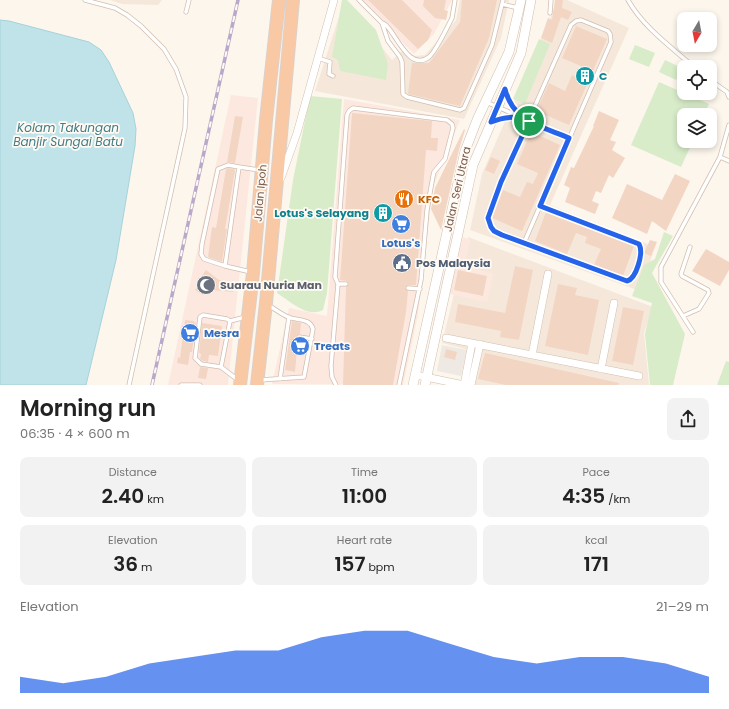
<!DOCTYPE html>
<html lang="en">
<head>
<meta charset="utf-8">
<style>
  :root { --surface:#fff; --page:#f2f2f2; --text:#222; --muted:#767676; --accent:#2563eb }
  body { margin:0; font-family:Poppins,sans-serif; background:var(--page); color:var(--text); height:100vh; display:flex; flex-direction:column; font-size:15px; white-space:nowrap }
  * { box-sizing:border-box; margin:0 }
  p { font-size:13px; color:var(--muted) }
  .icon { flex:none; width:22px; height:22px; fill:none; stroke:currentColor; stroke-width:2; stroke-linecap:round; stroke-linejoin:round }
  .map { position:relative; height:385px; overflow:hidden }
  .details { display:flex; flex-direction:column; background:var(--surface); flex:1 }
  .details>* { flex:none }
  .needle { width:26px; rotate:190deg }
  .controls { position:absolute; left:677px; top:12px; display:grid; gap:8px }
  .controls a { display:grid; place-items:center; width:40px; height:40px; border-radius:8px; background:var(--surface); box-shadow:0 2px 6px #0003; font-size:20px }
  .pin { position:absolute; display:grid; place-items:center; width:34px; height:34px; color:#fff; margin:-17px; border:2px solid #fff; border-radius:50%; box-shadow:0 1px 4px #0007 }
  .round { display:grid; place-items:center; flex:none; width:42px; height:42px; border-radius:8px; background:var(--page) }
  .head { display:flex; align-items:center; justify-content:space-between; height:68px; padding:0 20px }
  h1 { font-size:22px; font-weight:600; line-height:30px }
  .stats { display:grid; grid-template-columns:repeat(3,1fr); gap:6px; height:68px; padding:4px 20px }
  .stats div { display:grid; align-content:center; border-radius:8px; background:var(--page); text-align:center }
  .stats b { font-size:20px; font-weight:600 }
  .stats small { font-size:11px; font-weight:400 }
  .stats p { font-size:11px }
  .chart { height:112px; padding:8px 20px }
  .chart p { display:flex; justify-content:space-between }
  .chart svg { width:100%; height:72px; margin-top:4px; fill:var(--accent); opacity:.7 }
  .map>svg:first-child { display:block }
</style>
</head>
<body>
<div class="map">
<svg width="729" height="385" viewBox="0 0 729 385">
  <rect width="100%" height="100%" fill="#fdf6ec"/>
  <!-- residential -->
  <path fill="#f5e8da" d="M110,0h52l-4,5 -36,-1z
    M460,0h49l-8,38 -37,81 -149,-28 29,-90 48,59 11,-10 11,6 11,-1 31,-35z
    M558,0h9l62,28 -79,177 105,42 -15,44 -170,-61 12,-56z
    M468,237l185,70 -9,26 5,52h-175l3,-16 -12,-2 4,-17 -27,-7z"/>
  <!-- commercial -->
  <path fill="#fde8e0" d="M360,0h92l-18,34 -20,20z
    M231,95l27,3 -30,287h-60z
    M344,99l116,21 -27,67 -15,128 -15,70 -131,-1 17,-76 38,8z
    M463,237l7,3 -6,25 29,9 -6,28 -38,-8z"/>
  <!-- industrial -->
  <path fill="#efe9e4" d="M442,345l25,5 -6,26 -24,-5z"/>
  <!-- green -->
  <path fill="#d8ecc9" d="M342,0h5l29,30 12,34 -2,16 -46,-9 -2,-11 -6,-3z
    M539,39l11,5 -25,60 -12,-5z
    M635,45l20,8 -6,14 -20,-8z
    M665,60l17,8 -6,12 -17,-8z
    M659,82l50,22 -5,11h-20v26h9l-12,26 -50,-22z
    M310,96l32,3 -15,194 -4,17c-16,8 -32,-8 -46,-17l16,-113z
    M664,232l9,4 -21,37 33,61 -12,51h-23l-5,-51 7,-31 -20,-7 12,-31 11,-6z
    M726,361l3,1v23h-12z"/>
  <!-- water -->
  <path fill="#bfe3e8" stroke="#a5d3da" d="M0,20l9,1 80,21 12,8 8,12 24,51 3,16 -1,17 -19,114 -30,125h-86z"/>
  <!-- building -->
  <path fill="#f3d5c3" d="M368,0h34l30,30 -4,10 -10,9z
    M424,0h22l-2,10 4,1 -2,9 -11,-2 -12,-12z
    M462,0h35l-8,38 -29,68 -52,-12 4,-31h17l31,-41z
    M555,0h8l-1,8 10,4 -4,8 -7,-3 -9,26 -11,-5 7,-20 4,2z
    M576,26l31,13 -38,86 -33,-14 13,-28 16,8 7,-16 6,3 5,-11 -21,-9z
    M599,111l20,9 -9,20 6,2 -4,8 13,8 -12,20 -4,-3 -8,18 -5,-2 -4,10 7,3 -4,10 -30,-12 5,-14 -6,-3 7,-18 3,1 20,-42h-1z
    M352,113l80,8 -1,17h7l-1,13 -11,-1 -10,135h-8l-3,2 3,4 -2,21 -13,73h-50l3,-98 3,-3 -2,-3 -7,-1z
    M235,116l8,1 -8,46 -8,-1z
    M464,129l1,1 -6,20 -18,80 -10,-21 4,-21z
    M531,132l29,13 -38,86 -30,-13 11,-28 17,7 7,-15 6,2 5,-11 -21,-9z
    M491,157l9,4 -6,13 -9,-4z
    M228,168l6,1 1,2 -10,58h2l-5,33 -14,-5 4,-30 4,1 10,-59z
    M675,174l15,7 -24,50 -14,-10 -5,13 -35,-16 15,-34 35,16z
    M546,212l88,34 -11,30 -29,-11 7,-16 -16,-6 2,-6 -11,-4 -9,21 -32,-13z
    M650,240l7,2 -6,14 -7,-3z
    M706,249l23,13v8l-9,16 -28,-15z
    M515,266l18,4 -14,70 -19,-3 1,-6 -46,-9 3,-18 47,9z
    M206,270l13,10 15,2 -1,10 -22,-2 -3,-2 -5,7 -8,-5 5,-8 -2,-1z
    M458,270l29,6 -4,20 -29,-6z
    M558,284l19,4 -2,7 24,5 -11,55 -43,-9z
    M623,307l21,4 -11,54 -21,-4z
    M185,320l9,1v1l2,1 -4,29h-2l-2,13 -11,-2 1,-6 2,1z
    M292,321l9,2 -1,11 -4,2 1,3 10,3 -1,9 -9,-1 -2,22 -10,-2z
    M202,323l20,3 -4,30 -9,-1 -1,7 -5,-1 -3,-2 1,-5 -2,-1z
    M446,349l11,3 -2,8 -11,-3z
    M485,353l134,30 -1,2h-112l-28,-6z
    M200,367l8,1 -2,11 -8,-1z"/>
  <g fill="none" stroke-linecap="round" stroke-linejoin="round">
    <defs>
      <path id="service" d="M85,0l30,8 12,7 14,11 23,23 12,20 10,28 -1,31 -56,257
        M359,0l23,23c11,1 25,51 47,34 5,-4 17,-27 21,-35l2,-4 3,-18
        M628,0c15,27 43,47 66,67
        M502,4l16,4
        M186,12l3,-12
        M550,13l1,-13
        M581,20l27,11 2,3 1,8 -71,164 99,38c5,9 -2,35 -12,37l-129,-48 -7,-6 -3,-9 13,-36 70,-157 5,-4z
        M382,23l6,18 12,16 2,5 1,32 4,3 53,13 4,-2 28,-63 11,-45
        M318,58l12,4 -1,12 4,2
        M710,80l17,12 2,5
        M506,93l2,6 12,17
        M486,102l83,36
        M495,121l11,-3 14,-1
        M720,157l9,4
        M524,243l16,-37
        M225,266l-21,-7 -3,-5 1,-10 16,-75 10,-4 11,2
        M251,272l-26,-6 14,-99 20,3
        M338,284h8
        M408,288l12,1
        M683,316l16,-7 10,-16 -1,-3 -26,-14 -1,-2 9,-27
        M693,332l-32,-50v-15l59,-110 9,-32
        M299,337l13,2
        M221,367l-20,-3 -6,-6 5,-41 3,-2 24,4 3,2
        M280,379l9,-62
        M238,380l-17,-13 9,-46 16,-4
        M260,380l44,-3 9,-48c-3,-11 -15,-8 -25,-12 -7,-3 -13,-8 -20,-12
        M181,385h19
        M336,385l-4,-8 -1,-11 7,-82 -3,-7 12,-162 2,-4 4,-3 94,12 5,4 1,4 -8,31 -11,13 -1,4 -6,34 -6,70 -22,105"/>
      <path id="minor" d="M281,178l16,-45 37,-133
        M446,338l193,38
        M532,355l16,-81
        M601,369l13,-66
        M416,375l48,10 8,-42
        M471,385l9,-41"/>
      <path id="tertiary" d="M413,385l52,-234 12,-31 32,-68 12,-52
        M425,385l48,-220 48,-112 10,-53"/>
      <path id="trunk" d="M240,385l13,-112 13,-153 13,-120
        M257,385l9,-82 27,-303"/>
    </defs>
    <!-- service casing -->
    <use href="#service" stroke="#d1beb0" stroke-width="5"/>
    <!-- minor casing -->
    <use href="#minor" stroke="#d1beb0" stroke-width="8"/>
    <!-- tertiary casing -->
    <use href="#tertiary" stroke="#d1beb0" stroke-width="10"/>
    <!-- trunk casing -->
    <use href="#trunk" stroke="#dad1cd" stroke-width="14"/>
    <!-- service -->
    <use href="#service" stroke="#fff" stroke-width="3.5"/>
    <!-- minor -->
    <use href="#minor" stroke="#fff" stroke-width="7"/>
    <!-- tertiary -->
    <use href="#tertiary" stroke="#fff" stroke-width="9"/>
    <!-- trunk -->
    <use href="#trunk" stroke="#f9c8a4" stroke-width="12"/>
    <defs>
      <path id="rail" d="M152,385l86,-385"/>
    </defs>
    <!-- rail casing -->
    <use href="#rail" stroke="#b9a8c9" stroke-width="3.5"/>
    <!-- rail -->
    <use href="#rail" stroke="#fffaf3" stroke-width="2" stroke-dasharray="6" stroke-linecap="butt"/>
  </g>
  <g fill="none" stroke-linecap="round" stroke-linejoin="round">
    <defs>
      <path id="route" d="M529,121c-13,-6 -26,-4 -38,1l14,-33c8,33 36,37 64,49l-29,68 99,38c5,9 -3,35 -12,37l-125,-46 -8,-4 -3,-4 -3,-9 13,-36 28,-61"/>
    </defs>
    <!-- route casing -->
    <use href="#route" stroke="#fff" stroke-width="8"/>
    <!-- route -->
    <use href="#route" stroke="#2563eb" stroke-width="5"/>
  </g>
  <!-- icons -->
  <defs>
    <symbol id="building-disc" viewBox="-11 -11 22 22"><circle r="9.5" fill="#0f9aa8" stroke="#fffaf3"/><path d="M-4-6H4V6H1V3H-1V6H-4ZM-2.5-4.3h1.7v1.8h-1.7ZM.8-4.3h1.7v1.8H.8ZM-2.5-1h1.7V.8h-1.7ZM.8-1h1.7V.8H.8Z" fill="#fff"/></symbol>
    <symbol id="restaurant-disc" viewBox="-11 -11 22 22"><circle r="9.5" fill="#e8710a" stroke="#fffaf3"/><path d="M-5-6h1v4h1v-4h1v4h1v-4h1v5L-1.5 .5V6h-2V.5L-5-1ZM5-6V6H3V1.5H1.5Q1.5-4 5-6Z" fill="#fff"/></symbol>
    <symbol id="supermarket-disc" viewBox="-11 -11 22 22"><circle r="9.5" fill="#3f7fe0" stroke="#fffaf3"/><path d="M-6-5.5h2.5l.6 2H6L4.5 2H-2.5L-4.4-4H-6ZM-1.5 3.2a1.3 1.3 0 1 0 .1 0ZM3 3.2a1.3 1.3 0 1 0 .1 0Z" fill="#fff"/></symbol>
    <symbol id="civic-disc" viewBox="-11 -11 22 22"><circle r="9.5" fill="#5c6f8a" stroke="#fffaf3"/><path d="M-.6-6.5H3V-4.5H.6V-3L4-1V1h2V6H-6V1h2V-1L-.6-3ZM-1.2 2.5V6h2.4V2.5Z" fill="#fff"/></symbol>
    <symbol id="mosque-disc" viewBox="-11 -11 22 22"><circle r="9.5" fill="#6b7280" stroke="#fffaf3"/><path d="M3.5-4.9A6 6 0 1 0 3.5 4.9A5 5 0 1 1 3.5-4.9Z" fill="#fff"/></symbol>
  </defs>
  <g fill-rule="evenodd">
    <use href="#building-disc" x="574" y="65" width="22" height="22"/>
    <use href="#restaurant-disc" x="393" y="188" width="22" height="22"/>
    <use href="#building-disc" x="372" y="202" width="22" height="22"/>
    <use href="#supermarket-disc" x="390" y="213" width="22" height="22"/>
    <use href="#civic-disc" x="391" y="252" width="22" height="22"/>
    <use href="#mosque-disc" x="195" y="274" width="22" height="22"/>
    <use href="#supermarket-disc" x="179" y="322" width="22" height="22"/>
    <use href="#supermarket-disc" x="289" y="335" width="22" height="22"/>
  </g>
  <g text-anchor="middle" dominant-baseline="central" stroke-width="3.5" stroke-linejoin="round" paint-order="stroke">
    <!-- culture labels -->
    <g font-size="11" font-weight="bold" fill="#0d838f" stroke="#fffaf3" text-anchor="start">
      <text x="599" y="76">C</text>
      <text x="369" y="213" text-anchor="end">Lotus's Selayang</text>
    </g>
    <!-- street labels -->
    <g font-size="11" fill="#7a5c4d" stroke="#fffaf3">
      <text transform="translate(457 189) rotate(-77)">Jalan Seri Utara</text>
      <text transform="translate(260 193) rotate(-85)">Jalan Ipoh</text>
    </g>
    <!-- food labels -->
    <g font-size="11" font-weight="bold" fill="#c56008" stroke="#fffaf3" text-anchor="start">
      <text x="418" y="199">KFC</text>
    </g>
    <!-- shop labels -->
    <g font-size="11" font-weight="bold" fill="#366cbe" stroke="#fffaf3" text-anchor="start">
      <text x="401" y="243" text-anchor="middle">Lotus's</text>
      <text x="204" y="333">Mesra</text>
      <text x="314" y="346">Treats</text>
    </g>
    <!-- service labels -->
    <g font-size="11" font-weight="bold" fill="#4e5e75" stroke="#fffaf3" text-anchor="start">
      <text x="416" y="263">Pos Malaysia</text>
    </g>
    <!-- worship labels -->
    <g font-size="11" font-weight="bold" fill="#5b616d" stroke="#fffaf3" text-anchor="start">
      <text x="220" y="285">Suarau Nuria Man</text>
    </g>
    <!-- water labels -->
    <g font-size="12" font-style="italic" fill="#437c86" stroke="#fffaf3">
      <text x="68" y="127">Kolam Takungan<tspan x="68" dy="14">Banjir Sungai Batu</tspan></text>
    </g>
  </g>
</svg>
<div class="controls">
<a><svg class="needle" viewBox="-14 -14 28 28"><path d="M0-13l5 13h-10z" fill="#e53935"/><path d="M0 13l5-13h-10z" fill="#767676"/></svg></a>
<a><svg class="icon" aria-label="locate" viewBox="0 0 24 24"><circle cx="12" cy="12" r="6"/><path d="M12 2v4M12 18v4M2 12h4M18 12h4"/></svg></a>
<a><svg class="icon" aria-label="layers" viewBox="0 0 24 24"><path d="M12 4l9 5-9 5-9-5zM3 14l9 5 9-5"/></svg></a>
</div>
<div class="pin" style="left:529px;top:121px;background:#1e9e55"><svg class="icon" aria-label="arrive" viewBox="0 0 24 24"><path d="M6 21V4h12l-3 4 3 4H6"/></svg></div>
</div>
<section class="details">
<div class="head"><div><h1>Morning run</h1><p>06:35 · 4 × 600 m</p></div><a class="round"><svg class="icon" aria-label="share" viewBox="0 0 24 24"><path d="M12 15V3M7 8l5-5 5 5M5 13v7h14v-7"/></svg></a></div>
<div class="stats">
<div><p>Distance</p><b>2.40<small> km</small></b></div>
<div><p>Time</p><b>11:00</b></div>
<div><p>Pace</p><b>4:35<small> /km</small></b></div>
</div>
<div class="stats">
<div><p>Elevation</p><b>36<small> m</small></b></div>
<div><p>Heart rate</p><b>157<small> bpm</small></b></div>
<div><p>kcal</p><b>171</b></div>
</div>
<div class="chart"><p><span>Elevation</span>21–29 m</p>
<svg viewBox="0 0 160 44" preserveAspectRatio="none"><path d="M0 44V34L10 38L20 34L30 26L40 22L50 18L60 18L70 10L80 6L90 6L100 14L110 22L120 26L130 22L140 22L150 26L160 34V44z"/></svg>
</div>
</section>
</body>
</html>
